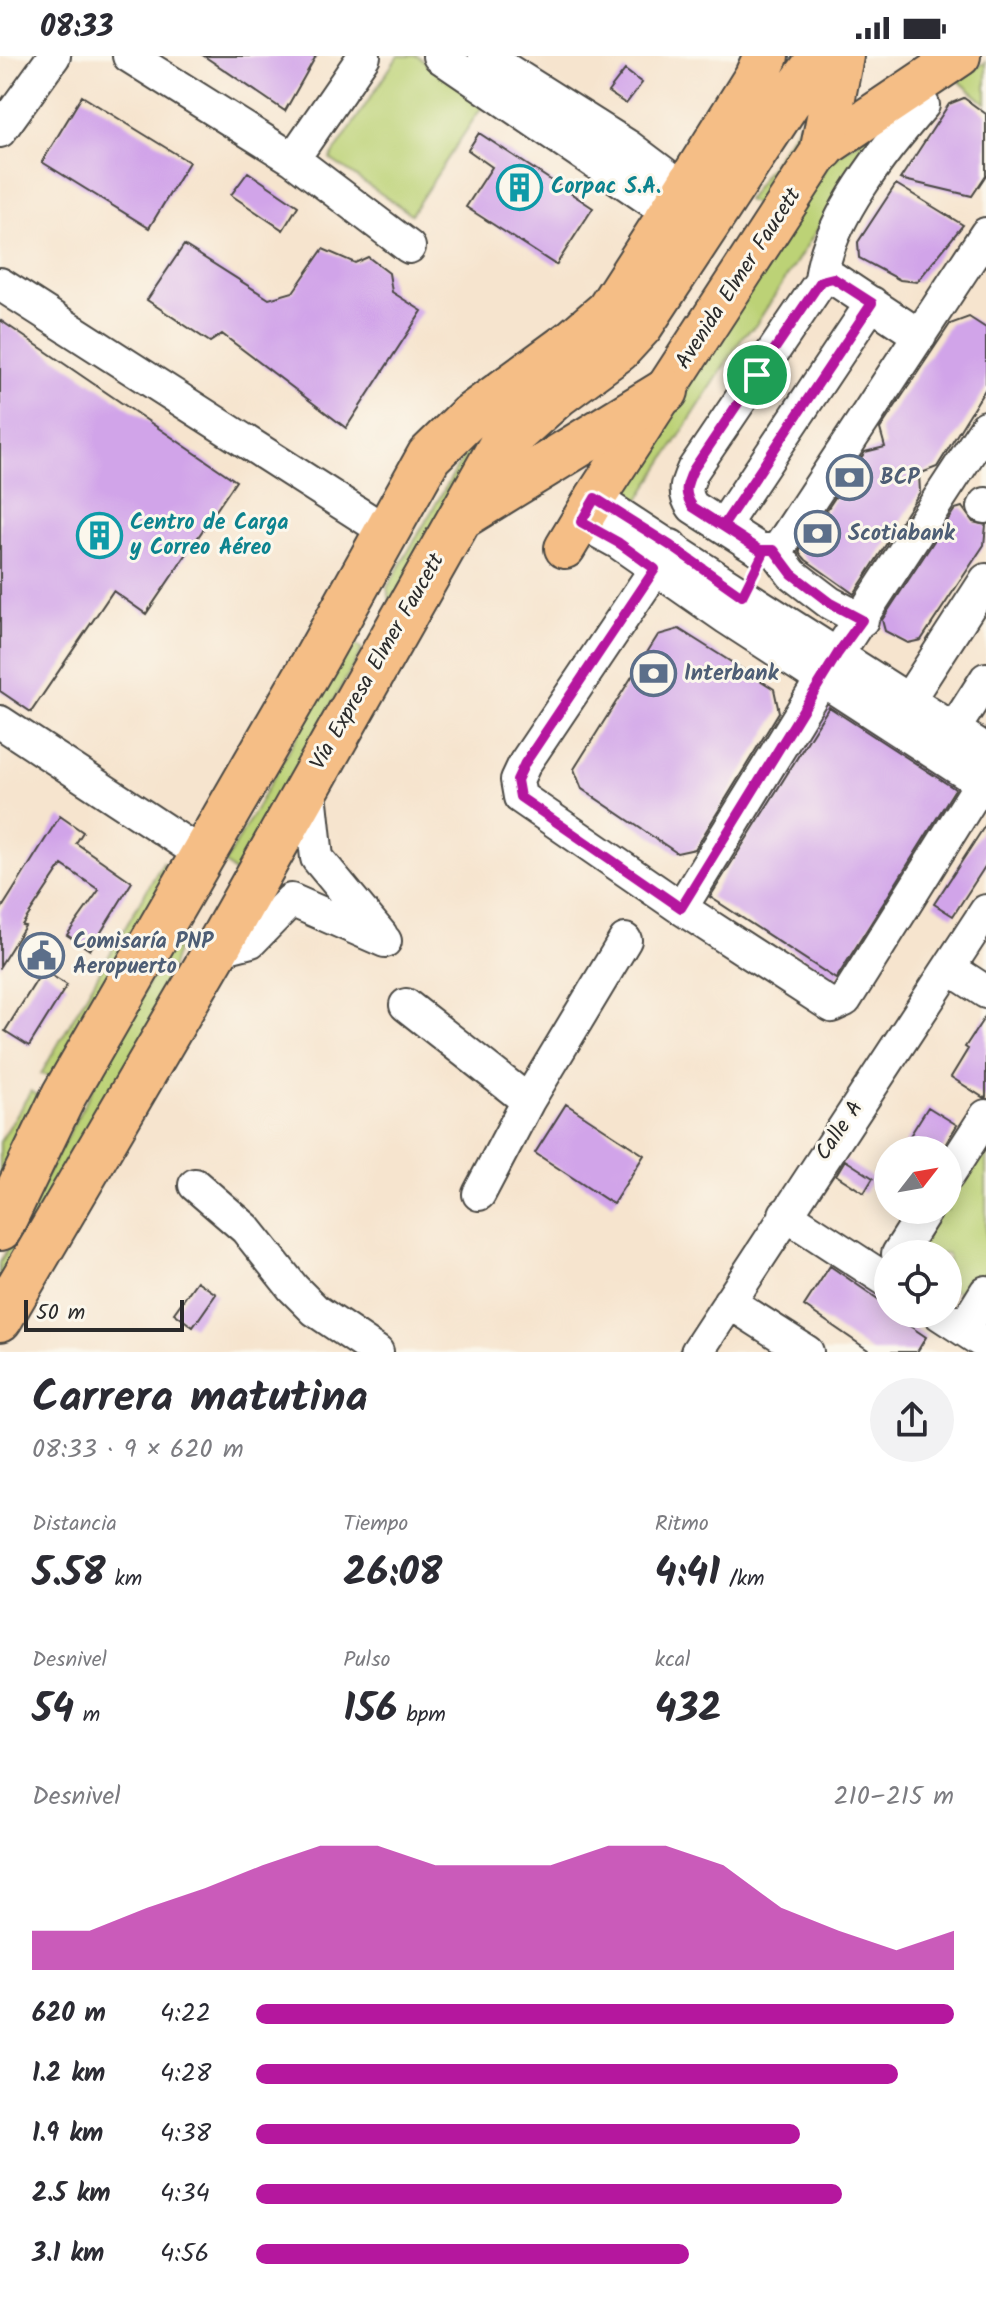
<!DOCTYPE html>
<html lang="es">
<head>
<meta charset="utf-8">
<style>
  :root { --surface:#fff; --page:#f2f2f3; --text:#2b2b33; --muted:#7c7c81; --accent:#b5179e }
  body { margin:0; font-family:Kalam,sans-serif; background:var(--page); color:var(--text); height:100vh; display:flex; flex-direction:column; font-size:30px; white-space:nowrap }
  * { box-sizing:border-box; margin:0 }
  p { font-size:26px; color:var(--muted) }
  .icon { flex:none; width:44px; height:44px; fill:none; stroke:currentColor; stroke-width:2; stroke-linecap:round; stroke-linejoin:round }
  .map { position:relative; height:1296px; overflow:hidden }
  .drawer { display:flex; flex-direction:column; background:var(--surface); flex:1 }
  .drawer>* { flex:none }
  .needle { width:52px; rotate:59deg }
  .controls { position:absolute; left:874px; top:1080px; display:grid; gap:16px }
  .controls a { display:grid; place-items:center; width:88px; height:88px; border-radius:50%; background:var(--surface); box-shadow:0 4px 20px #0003; font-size:40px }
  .scale { position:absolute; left:24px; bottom:20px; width:160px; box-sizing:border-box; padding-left:8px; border:4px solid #2b2b2b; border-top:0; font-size:22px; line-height:28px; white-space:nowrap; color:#2b2b2b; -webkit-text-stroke:6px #fbf7ec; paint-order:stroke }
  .pin { position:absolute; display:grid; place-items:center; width:68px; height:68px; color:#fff; margin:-34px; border:4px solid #fff; border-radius:50%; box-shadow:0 2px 8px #0007 }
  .round { display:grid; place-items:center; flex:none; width:84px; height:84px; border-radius:42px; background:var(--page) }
  .overview { display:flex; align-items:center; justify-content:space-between; height:136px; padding:0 32px }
  h1 { font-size:44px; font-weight:600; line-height:60px }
  .metrics { display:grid; grid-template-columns:repeat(3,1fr); gap:12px; height:136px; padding:8px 32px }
  .metrics div { display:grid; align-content:center }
  .metrics b { font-size:40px; font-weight:600 }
  .metrics small { font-size:22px; font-weight:400 }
  .metrics p { font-size:22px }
  .chart { height:224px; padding:16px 32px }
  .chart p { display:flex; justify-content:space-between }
  .chart svg { width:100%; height:144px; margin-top:8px; fill:var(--accent); opacity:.7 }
  ul { padding:0 32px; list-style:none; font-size:26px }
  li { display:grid; grid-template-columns:128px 96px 1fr; align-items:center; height:60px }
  li i { height:20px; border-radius:10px; background:var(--accent) }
  .status { display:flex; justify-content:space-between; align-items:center; height:56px; padding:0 40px; background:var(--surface); direction:ltr }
  .status svg { height:22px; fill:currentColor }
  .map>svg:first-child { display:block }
</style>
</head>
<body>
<div class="status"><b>08:33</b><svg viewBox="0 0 49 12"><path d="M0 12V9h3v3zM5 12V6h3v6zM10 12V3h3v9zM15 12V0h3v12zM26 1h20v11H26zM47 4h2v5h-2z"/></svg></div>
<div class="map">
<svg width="986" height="1296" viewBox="0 0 986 1296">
  <rect width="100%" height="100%" fill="#fbf7ec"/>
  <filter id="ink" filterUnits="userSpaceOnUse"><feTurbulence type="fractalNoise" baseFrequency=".0125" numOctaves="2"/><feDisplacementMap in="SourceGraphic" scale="16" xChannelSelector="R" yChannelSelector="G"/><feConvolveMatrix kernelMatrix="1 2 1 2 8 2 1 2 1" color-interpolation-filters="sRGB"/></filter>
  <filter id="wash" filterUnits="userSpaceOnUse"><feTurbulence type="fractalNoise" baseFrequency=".006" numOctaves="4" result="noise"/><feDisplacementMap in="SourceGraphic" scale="32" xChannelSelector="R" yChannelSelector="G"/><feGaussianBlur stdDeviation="1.8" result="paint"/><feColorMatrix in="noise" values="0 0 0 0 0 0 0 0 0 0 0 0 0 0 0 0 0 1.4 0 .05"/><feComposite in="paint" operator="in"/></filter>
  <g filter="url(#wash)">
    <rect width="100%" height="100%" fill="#f6e4ce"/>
    <!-- green -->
    <path fill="#bcd276" stroke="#747e50" stroke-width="2" d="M398,0h19l68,46 -74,112 -81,-55z
      M986,6v42l-28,-24z
      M825,31l-12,40 -48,83 -18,-10z
      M888,64l-133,206 -11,9 -113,177 -12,-10v-17l212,-325z
      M489,380l-98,168 -4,-16 78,-134z
      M351,585l11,9 -126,224 -11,-11z
      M163,806l5,13 -110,203 -17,-4z
      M169,888l8,6 -8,26 11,10 -180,300v-23z
      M31,1035l15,10 -46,91v-50z
      M986,1075v143l-16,26 -22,-14v-32h-39l27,-44h12v-18z"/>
    <g id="blocks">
      <!-- building -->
      <path fill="#d1a4e9" d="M204,0h112l-31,55z
        M625,14l17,13 -16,21 -18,-12z
        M82,40l107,66 -40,66 -107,-66z
        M964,42l22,16v61l-14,21 -72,-17 49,-75z
        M479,77l114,75 -37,57 -90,-58 26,-40 -24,-17z
        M248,116l50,34 -15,24 -52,-35z
        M896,128l67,41 -46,57 -17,-2 -41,-22 -1,-16z
        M184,189l85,54 24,-7 30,-43 32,14 13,-6 21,16 3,19 30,19 -76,117 -124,-94 -12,8 -63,-42z
        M969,261l17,11v60l-49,79 -18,7 1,18 -66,102 -48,-34 -7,-8 66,-100 20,-5 -5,-18 70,-105z
        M0,264l236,161 -90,133 -33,-23 -82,121 -31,-21z
        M962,451l11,15 13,3 -2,20 -63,95 -13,3 -23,-12 -3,-11 73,-111z
        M679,573l95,60 5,23 -84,137 -18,4 -95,-64 -8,-20 84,-134z
        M829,651l126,82 -119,190 -126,-82z
        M60,760l23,16 -7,11 56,39 -42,68 -23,-15 32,-45 -37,-25 -40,60 3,1 -25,40v-55z
        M986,768v41l-33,51 -19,-12z
        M43,914l24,15 -38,61 -24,-15z
        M986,959v82l-2,1 -33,-21 17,-28 -3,-2z
        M566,1048l78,51 -31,49 -78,-51z
        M928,1051l29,18 -15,25h-41z
        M845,1104l28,18 -9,15 -28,-18z
        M830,1210l58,40v8h4l34,23 -9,15h-46l-67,-46z
        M197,1225l19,13 -23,33 -19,-14z"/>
    </g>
  </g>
  <g filter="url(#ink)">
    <use href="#blocks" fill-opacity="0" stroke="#494743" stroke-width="2"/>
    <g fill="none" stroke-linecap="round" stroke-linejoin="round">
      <defs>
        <path id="minor" d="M129,0l164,103 116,88
          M439,0l232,158
          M485,0l144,91 57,43
          M923,49c-38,43 -97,117 -102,176l-128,189c-7,15 -10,23 0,37l67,43h14l7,-5 205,-311
          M0,75l54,-75
          M293,103l71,-103
          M821,225l12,-3 87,58
          M0,228l387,248
          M595,442c129,86 261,168 391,252
          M984,451l2,-3
          M581,466l38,21 108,75 254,165
          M723,470l149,-223
          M671,490l-146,217 -8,17 3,17 161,111 151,98 13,-6 141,-225
          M774,494l18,24 38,29 32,17
          M909,643l77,-119
          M0,666l201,132
          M954,673l32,-50
          M309,727l8,75 64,77
          M681,852l157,-255 148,-226
          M216,894l35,-9 40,-41 94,41
          M949,912l37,24
          M406,949l122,96 97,-161
          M948,1119l38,-59
          M195,1129l51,44 47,59 22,22 62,42
          M479,1138l49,-93
          M785,1158l103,67
          M898,1198l28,-44
          M729,1246l78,50
          M940,1258l46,30
          M963,1273l23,-37
          M697,1296l289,-441"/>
        <path id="major" d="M565,492l30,-50 228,-350 137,-92"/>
        <path id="highway" d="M823,92l18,-92
          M466,458l200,-123
          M0,1172l64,-133 253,-438 112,-201 40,-39 104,-76 35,-30 78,-121 70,-112 10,-22
          M0,1263l216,-369 285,-505 56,-50 61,-45 23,-25 147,-223 34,-46"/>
      </defs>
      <!-- minor casing -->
      <use href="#minor" stroke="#494743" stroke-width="36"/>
      <!-- major casing -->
      <use href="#major" stroke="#494743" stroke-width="44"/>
      <!-- highway casing -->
      <use href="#highway" stroke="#494743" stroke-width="48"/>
      <!-- minor -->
      <use href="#minor" stroke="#fff" stroke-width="32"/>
      <!-- major -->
      <use href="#major" stroke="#f5be86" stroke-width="40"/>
      <!-- highway -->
      <use href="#highway" stroke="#f5be86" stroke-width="44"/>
    </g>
  </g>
  <g fill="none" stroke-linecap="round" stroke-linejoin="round" filter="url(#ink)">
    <defs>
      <path id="route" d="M757,319l-64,95c-7,15 -10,23 0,37l67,43h5l-23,46 -71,-50 -76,-48 -14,24 38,21 36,26 -130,194 -8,17 3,17 161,111 157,-255 24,-33 -32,-17 -38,-29 -18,-24h-14l-37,-24 149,-223 -39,-25 -12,3 -64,94"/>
    </defs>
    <!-- route casing -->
    <use href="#route" stroke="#fff" stroke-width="16"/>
    <!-- route -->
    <use href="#route" stroke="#b5179e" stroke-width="10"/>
  </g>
  <!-- icons -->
  <defs>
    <symbol id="building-ring" viewBox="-11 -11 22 22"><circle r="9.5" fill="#fbf7ec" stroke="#0f9aa8" stroke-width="1.5"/><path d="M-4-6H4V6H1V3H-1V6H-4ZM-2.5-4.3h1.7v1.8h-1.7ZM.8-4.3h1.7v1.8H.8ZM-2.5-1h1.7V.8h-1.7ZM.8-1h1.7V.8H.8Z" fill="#0f9aa8"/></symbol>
    <symbol id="bank-ring" viewBox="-11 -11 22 22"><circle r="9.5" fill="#fbf7ec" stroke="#5c6f8a" stroke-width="1.5"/><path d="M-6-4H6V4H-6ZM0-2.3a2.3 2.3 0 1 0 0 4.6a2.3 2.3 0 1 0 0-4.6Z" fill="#5c6f8a"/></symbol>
    <symbol id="civic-ring" viewBox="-11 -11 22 22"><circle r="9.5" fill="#fbf7ec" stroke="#5c6f8a" stroke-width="1.5"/><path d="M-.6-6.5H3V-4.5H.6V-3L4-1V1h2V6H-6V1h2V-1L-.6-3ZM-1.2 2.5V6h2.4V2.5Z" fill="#5c6f8a"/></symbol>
  </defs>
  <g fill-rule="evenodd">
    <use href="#building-ring" x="494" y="106" width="51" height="51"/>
    <use href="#bank-ring" x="824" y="396" width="51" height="51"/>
    <use href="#bank-ring" x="792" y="452" width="51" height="51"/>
    <use href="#building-ring" x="74" y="454" width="51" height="51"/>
    <use href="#bank-ring" x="628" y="592" width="51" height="51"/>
    <use href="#civic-ring" x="16" y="874" width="51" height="51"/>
  </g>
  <g text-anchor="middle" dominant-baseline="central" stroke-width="6" stroke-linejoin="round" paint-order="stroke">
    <!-- culture labels -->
    <g font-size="22" font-weight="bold" fill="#0d838f" stroke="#fbf7ec" text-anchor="start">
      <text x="551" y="131">Corpac S.A.</text>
      <text x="130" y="467">Centro de Carga<tspan x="130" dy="25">y Correo Aéreo</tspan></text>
    </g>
    <!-- street labels -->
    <g font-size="22" fill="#2b2b2b" stroke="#fbf7ec">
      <text transform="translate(739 223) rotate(-57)">Avenida Elmer Faucett</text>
      <text transform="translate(378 606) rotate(-60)">Vía Expresa Elmer Faucett</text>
      <text transform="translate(840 1075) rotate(-56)">Calle A</text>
    </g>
    <!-- service labels -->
    <g font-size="22" font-weight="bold" fill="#4e5e75" stroke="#fbf7ec" text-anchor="start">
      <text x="880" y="422">BCP</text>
      <text x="848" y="478">Scotiabank</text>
      <text x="684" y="618">Interbank</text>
      <text x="73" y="886">Comisaría PNP<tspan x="73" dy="25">Aeropuerto</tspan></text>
    </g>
  </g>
</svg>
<div class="controls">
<a><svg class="needle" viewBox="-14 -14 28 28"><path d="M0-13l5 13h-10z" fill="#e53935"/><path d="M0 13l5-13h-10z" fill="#7c7c81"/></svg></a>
<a><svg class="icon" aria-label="locate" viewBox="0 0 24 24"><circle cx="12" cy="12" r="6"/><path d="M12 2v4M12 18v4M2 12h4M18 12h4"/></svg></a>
</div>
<div class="scale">50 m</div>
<div class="pin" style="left:757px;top:319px;background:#1e9e55"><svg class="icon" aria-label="arrive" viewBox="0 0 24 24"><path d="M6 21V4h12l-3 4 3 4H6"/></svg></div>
</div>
<section class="drawer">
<div class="overview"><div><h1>Carrera matutina</h1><p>08:33 · 9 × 620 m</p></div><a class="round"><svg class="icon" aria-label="share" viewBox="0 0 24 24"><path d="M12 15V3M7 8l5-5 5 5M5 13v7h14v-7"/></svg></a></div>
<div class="metrics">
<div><p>Distancia</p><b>5.58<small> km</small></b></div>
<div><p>Tiempo</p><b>26:08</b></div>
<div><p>Ritmo</p><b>4:41<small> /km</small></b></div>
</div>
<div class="metrics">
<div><p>Desnivel</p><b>54<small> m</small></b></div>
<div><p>Pulso</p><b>156<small> bpm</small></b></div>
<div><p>kcal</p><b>432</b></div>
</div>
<div class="chart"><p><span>Desnivel</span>210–215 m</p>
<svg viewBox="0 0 160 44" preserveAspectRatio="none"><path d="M0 44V32L10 32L20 25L30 19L40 12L50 6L60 6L70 12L80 12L90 12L100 6L110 6L120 12L130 25L140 32L150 38L160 32V44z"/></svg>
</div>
<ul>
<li><b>620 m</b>4:22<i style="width:100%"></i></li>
<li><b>1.2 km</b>4:28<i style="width:92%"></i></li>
<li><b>1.9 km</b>4:38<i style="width:78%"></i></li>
<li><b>2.5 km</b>4:34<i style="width:84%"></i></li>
<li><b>3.1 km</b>4:56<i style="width:62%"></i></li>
</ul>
</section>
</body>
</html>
